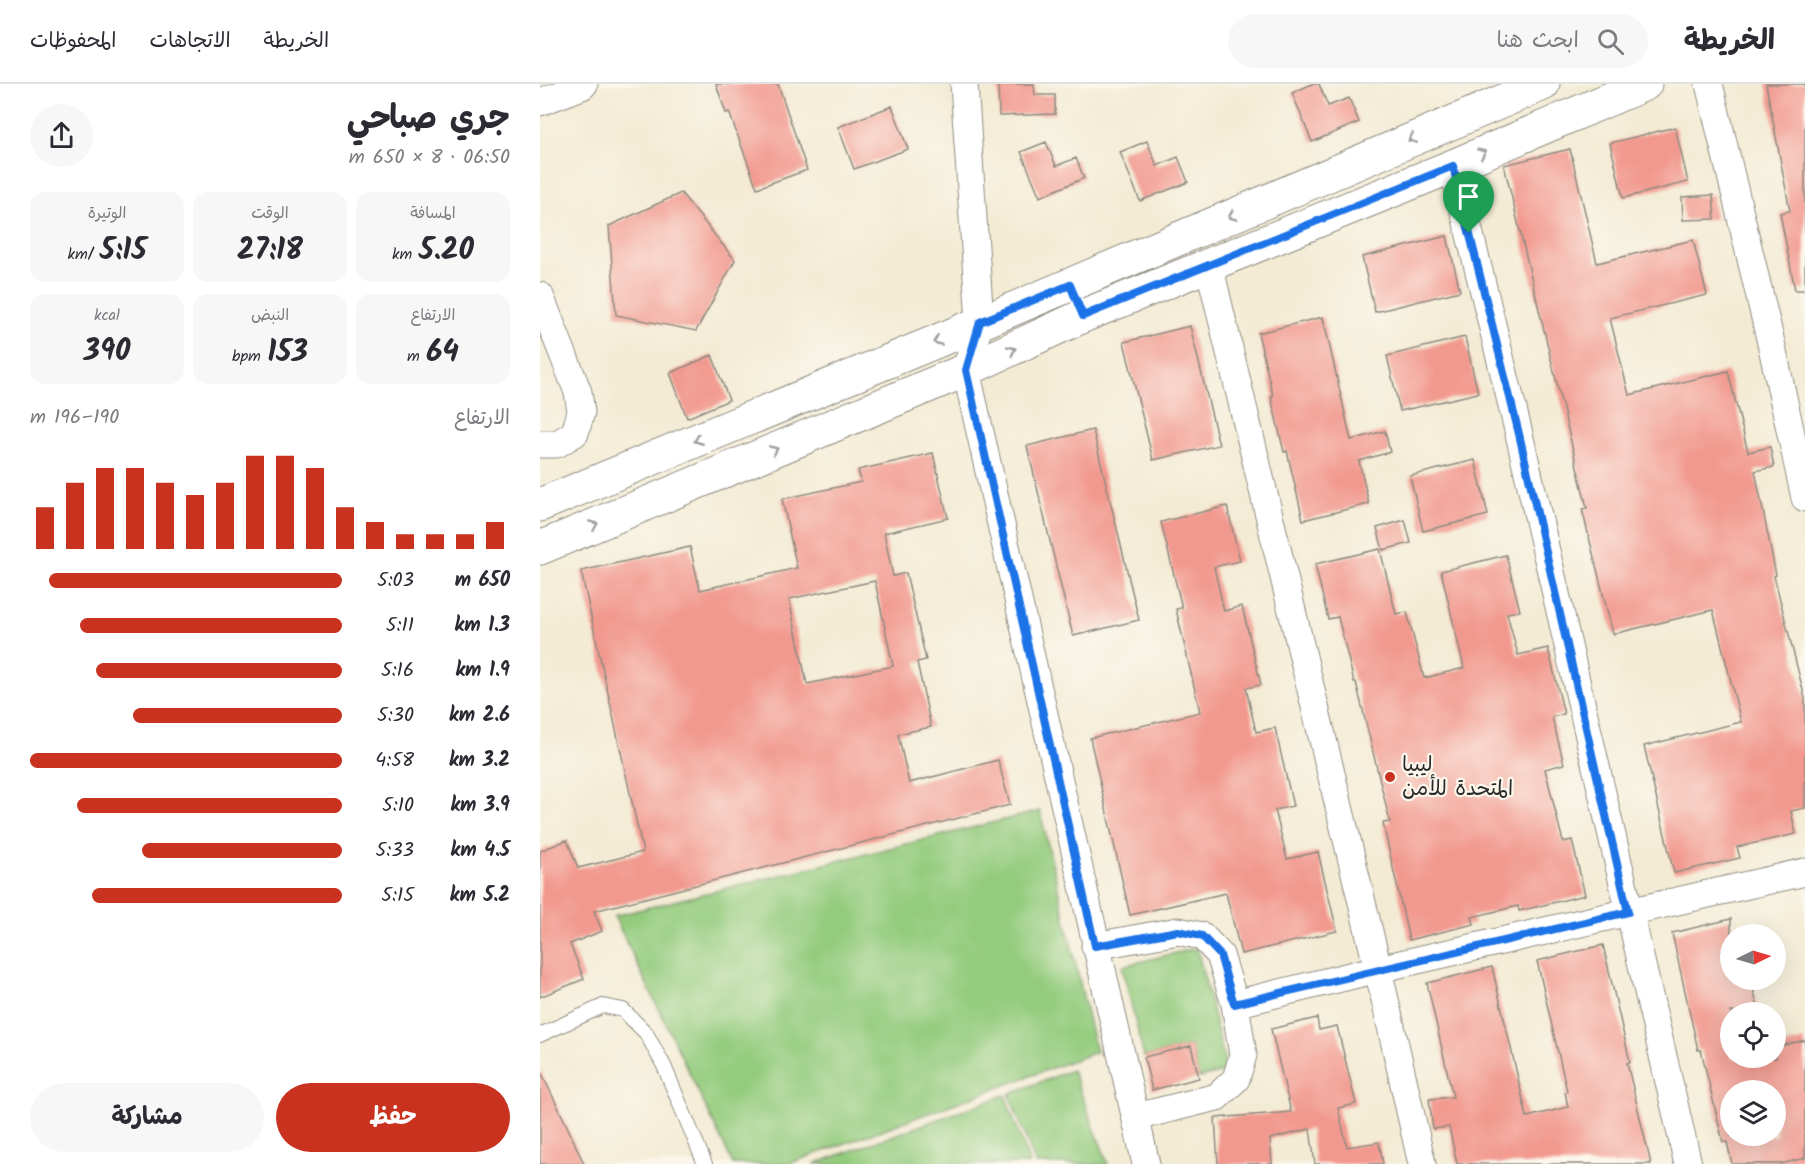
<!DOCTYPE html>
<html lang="ar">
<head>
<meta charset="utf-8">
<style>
  :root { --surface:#fff; --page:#f7f7f7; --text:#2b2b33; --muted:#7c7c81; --line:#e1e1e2; --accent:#c8321e }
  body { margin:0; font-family:Kalam,"Playpen Sans Arabic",sans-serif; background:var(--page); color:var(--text); direction:rtl; height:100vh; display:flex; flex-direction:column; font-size:22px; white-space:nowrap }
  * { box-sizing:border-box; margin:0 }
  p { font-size:20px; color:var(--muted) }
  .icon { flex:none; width:33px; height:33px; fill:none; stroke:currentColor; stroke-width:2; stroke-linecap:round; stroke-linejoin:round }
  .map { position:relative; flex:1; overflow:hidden; direction:ltr }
  .drawer { display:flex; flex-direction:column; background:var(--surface); width:540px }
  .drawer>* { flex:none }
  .needle { width:39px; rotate:85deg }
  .fabs { position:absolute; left:1180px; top:840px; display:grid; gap:12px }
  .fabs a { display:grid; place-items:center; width:66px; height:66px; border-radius:50%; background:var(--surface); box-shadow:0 6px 24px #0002; font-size:30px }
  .pin { position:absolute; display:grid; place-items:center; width:51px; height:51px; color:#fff; margin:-62px -26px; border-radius:50% 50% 50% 0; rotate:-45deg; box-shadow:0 0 6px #0007 }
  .pin .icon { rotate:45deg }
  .round { display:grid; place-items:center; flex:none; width:63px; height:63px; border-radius:32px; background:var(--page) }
  .head { display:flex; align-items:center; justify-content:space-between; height:102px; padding:0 30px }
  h1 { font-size:33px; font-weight:700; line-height:45px }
  .figures { display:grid; grid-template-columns:repeat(3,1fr); gap:9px; height:102px; padding:6px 30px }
  .figures div { display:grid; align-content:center; border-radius:15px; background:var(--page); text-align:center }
  .figures b { font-size:30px; font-weight:700 }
  .figures small { font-size:16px; font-weight:400 }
  .figures p { font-size:16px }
  .chart { height:168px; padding:12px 30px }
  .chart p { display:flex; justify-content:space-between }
  .chart svg { width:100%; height:108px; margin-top:6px; stroke:var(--accent); stroke-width:6 }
  .cta { display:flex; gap:12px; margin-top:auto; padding:12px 30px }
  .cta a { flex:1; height:69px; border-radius:36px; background:var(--accent); color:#fff; font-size:24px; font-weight:700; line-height:69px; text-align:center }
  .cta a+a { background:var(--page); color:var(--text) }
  ul { padding:0 30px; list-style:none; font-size:20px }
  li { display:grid; grid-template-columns:96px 72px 1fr; align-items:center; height:45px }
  li i { height:15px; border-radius:8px; background:var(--accent) }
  header { display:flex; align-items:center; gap:36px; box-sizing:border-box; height:84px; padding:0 30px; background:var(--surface); border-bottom:2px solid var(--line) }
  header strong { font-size:28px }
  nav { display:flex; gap:33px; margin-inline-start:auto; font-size:21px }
  .search { width:420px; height:54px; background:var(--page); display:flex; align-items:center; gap:15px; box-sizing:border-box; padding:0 21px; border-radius:33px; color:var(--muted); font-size:22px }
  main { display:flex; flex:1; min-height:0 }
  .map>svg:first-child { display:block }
</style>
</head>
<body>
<header>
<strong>الخريطة</strong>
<div class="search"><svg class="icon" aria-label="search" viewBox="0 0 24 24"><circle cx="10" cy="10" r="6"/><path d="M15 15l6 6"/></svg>ابحث هنا</div>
<nav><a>الخريطة</a><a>الاتجاهات</a><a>المحفوظات</a></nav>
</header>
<main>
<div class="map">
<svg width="1265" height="1080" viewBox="0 0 1265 1080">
  <rect width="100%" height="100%" fill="#fbf7ec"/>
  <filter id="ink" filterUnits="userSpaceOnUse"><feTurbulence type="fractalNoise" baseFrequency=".0167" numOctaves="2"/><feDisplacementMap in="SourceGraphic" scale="12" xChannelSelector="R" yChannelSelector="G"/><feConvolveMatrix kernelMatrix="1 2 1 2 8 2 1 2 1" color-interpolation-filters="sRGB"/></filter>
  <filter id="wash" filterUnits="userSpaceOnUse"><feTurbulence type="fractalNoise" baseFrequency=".008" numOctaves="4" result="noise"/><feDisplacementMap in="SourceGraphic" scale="24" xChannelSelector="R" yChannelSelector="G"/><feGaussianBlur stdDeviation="1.35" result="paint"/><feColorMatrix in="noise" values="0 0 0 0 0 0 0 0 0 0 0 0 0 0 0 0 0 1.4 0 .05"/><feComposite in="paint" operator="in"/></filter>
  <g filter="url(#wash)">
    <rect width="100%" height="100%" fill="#f3ebd4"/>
    <!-- green -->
    <path fill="#94cc7e" stroke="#607c54" stroke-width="1.5" d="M500,727l56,241 -308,112h-55l-119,-248z
      M657,864l30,123 -28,7 -8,-32 -47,11 -22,-91z
      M532,986l36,94h-72l-27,-70z
      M465,1011l25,69h-216z"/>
    <g id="blocks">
      <!-- building -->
      <path fill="#f2998f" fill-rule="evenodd" d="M176,0h62l29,86 -50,18 -28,-76 -3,1z
        M458,0h36l1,11h20v19l-56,2z
        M772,0h7l9,22 21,-8 10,24 -47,20 -20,-49z
        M1226,0h39v206h-10l-15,-77 10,-2z
        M352,22l16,43 -54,20 -16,-42z
        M1135,43l13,55 -65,16 -13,-55z
        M607,57l10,25 21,-9 10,25 -48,19 -20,-49z
        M506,58l10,24 20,-8 8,20 -44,19 -19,-45z
        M1030,65l27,114 96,-23 14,55 -97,23 19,77 99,-24 20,81 22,-5 4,20 -19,4 21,104 -2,1 31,122v110l-14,3 5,23 -59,13 3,11 -66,15 -30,-127 97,-24 -28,-112 -100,24 -31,-125 5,-1 -83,-343z
        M141,109l54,67 -39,71 -80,-16 -7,-89z
        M1173,111l2,24 -32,1 -1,-23z
        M907,152l13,55 -85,21 -13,-55z
        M783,233l28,123 34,-9 5,21 -31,9 10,43 -66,16 -16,-69 -3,1 -13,-55 2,-1 -15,-63z
        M650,242l29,119 -66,15 -29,-118z
        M925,253l13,56 -78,18 -13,-55z
        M172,271l17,45 -42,18 -17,-45z
        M553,346l46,190 -66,16 -46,-190z
        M393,369l15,65 -64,15 9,43 13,-3 20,87 -9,2 14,65 -33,7 11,49 89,-23 12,45 -416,106 8,20 -32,13 14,35 -44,18v-146l27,-11 11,28 65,-16 -62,-281 109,-24 10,43 97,-22 -15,-69 79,-17 -3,-12zM335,497l18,85 -86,18 -18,-85z
        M935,376l13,55 -65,16 -13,-55z
        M687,422l13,55 -26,6 10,44 18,-5 19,79 -15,3 10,44 19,-4 18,78 -18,4 12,49 31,-7 19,79 -96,23 -15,-61 -96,22 -40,-177 110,-26 -24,-103 6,-1 -21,-86z
        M865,436l6,23 -28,7 -6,-22z
        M840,465l16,65 11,-2 17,66 40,-10 -23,-97 65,-16 14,56 -13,2 11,42 30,-7 16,66 -12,3 12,47 -19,5 18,73 9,-2 13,55 -66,16 -1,-5 -46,11 2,7 -65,16 -26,-117 7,-1 -34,-140h-2l-16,-65 -10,2 -13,-55z
        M1191,835v61h20l8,32h-28v46h45v-11l29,-7v118l-24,6h-49l-5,-22h-4l-22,-92h-3l-26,-117zM1191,1006h45v46h-45z
        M1063,861l27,117 -3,1 24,101h-194l-8,-37 -16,2 -4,-30 24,-2 -26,-114 65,-16 35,150 41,-10 -3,-15 2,-1 -30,-130z
        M777,934l2,12 18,-4 19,78 -18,4 9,39 32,-5 4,22h-68l-5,-35 -40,10 2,25h-54l-3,-46 76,-6 -20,-83z
        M651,962l8,32 -47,12 -8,-33z
        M0,986l27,56 17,38h-44z"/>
    </g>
  </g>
  <g filter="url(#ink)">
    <use href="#blocks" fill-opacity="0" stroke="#8f8b80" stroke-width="1.5"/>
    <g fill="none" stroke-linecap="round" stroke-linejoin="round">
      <defs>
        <path id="service" d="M0,951l63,-29 20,4 23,23 18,33 41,98"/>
        <path id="minor" d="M424,0l16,238 -14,48 180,794
          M1169,0l63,263 33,151
          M0,18l42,-16 2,-2
          M913,82l66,268 169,730
          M669,181l169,704 44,195
          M0,212l38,96 3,20 -6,21 -18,11h-17
          M555,862l83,-15 24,5 18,19 15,49 8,51 -7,24 -19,18 -81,20
          M695,920l143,-35 427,-97"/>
        <path id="tertiary" d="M0,421l407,-168 596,-253
          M0,464l426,-178 117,-54 370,-150 192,-82"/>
      </defs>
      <!-- service casing -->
      <use href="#service" stroke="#8f8b80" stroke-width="16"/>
      <!-- minor casing -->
      <use href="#minor" stroke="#8f8b80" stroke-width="29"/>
      <!-- tertiary casing -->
      <use href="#tertiary" stroke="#8f8b80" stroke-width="35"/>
      <!-- service -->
      <use href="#service" stroke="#fff" stroke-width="14"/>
      <!-- minor -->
      <use href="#minor" stroke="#fff" stroke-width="27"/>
      <!-- tertiary -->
      <use href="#tertiary" stroke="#fff" stroke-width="33"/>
    </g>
    <!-- one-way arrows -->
    <defs><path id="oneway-chevron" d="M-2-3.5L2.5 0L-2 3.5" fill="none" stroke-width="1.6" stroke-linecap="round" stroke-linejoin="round" transform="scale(1.5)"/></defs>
    <g stroke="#a0a0a0">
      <use href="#oneway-chevron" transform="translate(872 55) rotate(157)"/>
      <use href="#oneway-chevron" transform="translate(942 69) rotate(-23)"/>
      <use href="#oneway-chevron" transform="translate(692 132) rotate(157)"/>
      <use href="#oneway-chevron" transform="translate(397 257) rotate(158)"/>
      <use href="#oneway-chevron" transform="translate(472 266) rotate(-25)"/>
      <use href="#oneway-chevron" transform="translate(158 356) rotate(158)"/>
      <use href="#oneway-chevron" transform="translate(234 366) rotate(-23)"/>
      <use href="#oneway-chevron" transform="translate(54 441) rotate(-23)"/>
    </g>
  </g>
  <g fill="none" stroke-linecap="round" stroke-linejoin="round" filter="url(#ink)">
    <defs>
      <path id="route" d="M913,82l66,268 109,478 -394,92 -14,-49 -18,-19 -24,-5 -83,15 -129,-576 14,-48 90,-37 13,31z"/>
    </defs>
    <!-- route casing -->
    <use href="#route" stroke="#fff" stroke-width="12"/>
    <!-- route -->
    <use href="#route" stroke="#1a73e8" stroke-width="8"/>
  </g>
  <!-- markers -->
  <circle fill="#c8321e" stroke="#fbf7ec" stroke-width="2" cx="850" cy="693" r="6"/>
  <g text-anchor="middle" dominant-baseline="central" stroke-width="4.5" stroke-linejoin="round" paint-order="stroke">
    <!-- poi labels -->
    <g font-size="21" fill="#2b2b2b" stroke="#fbf7ec" text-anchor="start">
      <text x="862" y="681">ليبيا<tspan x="862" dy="24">المتحدة للأمن</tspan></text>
    </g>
  </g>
</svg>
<div class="fabs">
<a><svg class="needle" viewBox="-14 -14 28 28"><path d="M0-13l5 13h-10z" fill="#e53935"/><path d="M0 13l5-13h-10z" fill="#7c7c81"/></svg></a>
<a><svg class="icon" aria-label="locate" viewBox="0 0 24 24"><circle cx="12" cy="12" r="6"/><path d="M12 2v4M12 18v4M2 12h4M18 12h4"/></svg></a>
<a><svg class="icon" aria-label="layers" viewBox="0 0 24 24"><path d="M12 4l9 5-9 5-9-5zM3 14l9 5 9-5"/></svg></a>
</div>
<div class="pin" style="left:929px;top:149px;background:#1e9e55"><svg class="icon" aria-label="arrive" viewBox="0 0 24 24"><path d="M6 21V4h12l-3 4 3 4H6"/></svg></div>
</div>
<section class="drawer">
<div class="head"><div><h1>جري صباحي</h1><p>06:50 · 8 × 650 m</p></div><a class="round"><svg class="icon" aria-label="share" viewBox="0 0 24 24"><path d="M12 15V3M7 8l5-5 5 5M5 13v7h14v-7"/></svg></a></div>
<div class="figures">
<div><p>المسافة</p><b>5.20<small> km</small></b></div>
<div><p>الوقت</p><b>27:18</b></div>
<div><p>الوتيرة</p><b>5:15<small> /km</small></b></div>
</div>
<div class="figures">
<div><p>الارتفاع</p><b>64<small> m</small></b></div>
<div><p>النبض</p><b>153<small> bpm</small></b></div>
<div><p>kcal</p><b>390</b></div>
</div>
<div class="chart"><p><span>الارتفاع</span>190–196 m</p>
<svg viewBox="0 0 160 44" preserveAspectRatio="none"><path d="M5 44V27M15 44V17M25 44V11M35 44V11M45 44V17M55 44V22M65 44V17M75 44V6M85 44V6M95 44V11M105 44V27M115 44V33M125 44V38M135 44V38M145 44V38M155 44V33"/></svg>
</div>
<ul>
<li><b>650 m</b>5:03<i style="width:94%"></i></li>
<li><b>1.3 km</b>5:11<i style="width:84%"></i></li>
<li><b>1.9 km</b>5:16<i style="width:79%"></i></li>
<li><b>2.6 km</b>5:30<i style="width:67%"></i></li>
<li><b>3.2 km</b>4:58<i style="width:100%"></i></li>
<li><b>3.9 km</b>5:10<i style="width:85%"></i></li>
<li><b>4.5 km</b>5:33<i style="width:64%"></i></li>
<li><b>5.2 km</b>5:15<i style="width:80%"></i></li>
</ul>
<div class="cta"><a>حفظ</a><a>مشاركة</a></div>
</section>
</main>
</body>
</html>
